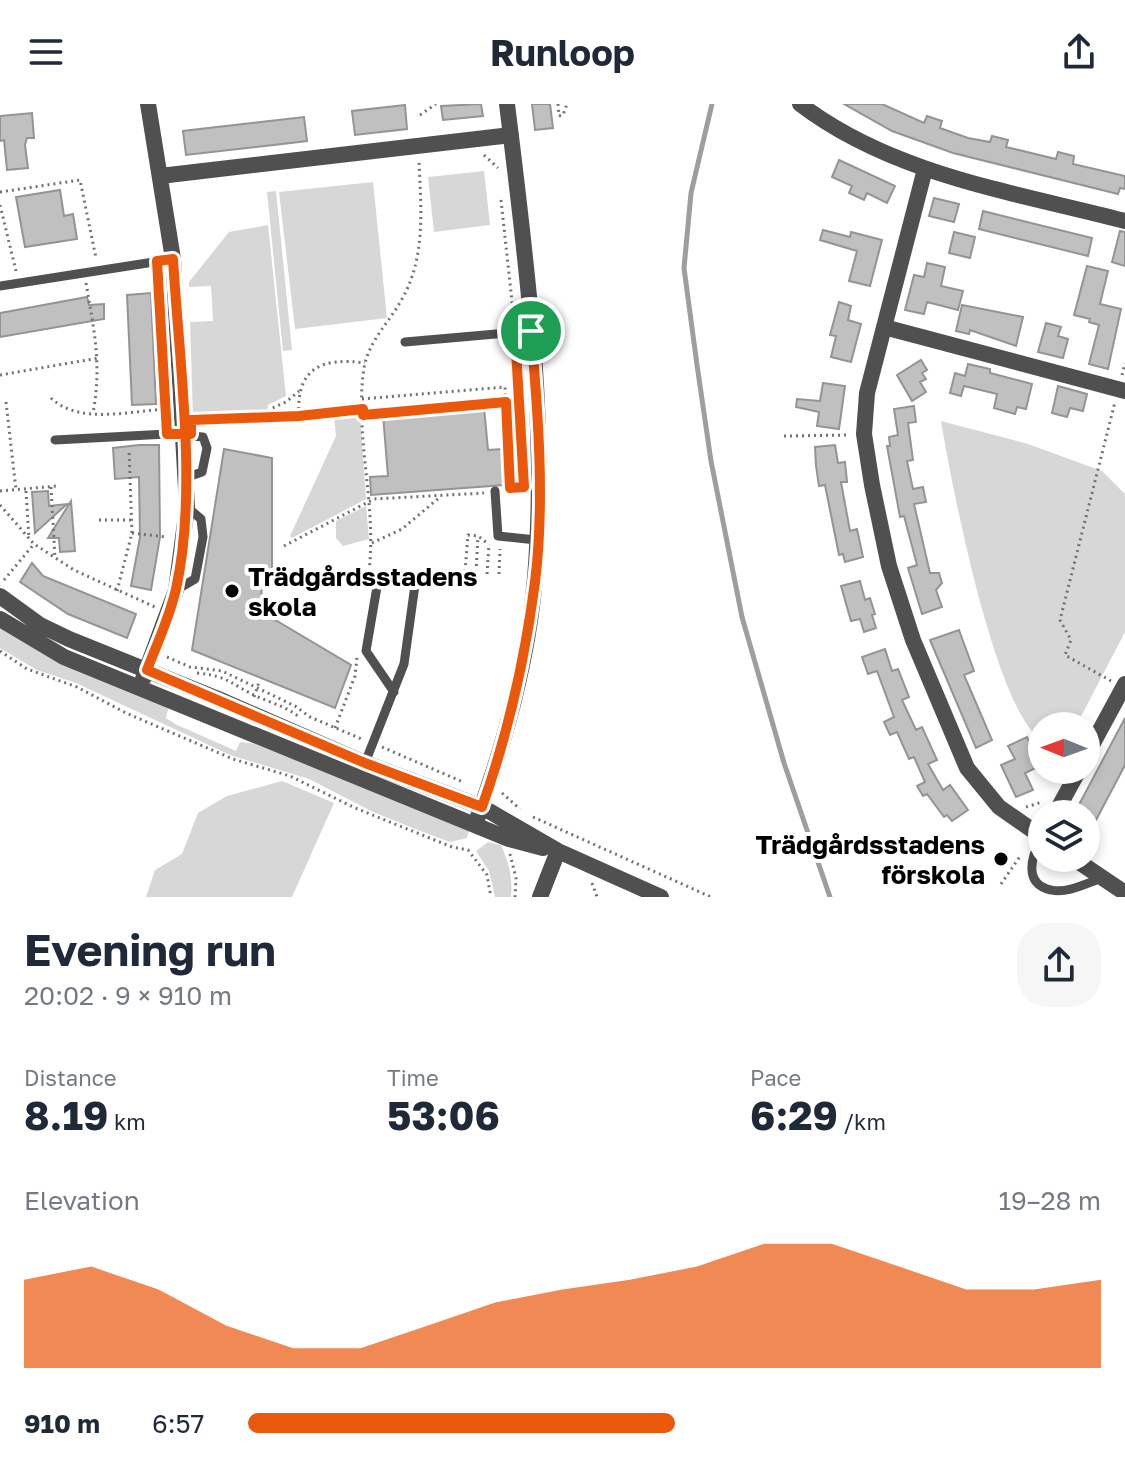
<!DOCTYPE html>
<html lang="en">
<head>
<meta charset="utf-8">
<style>
  :root { --surface:#fff; --page:#f6f6f7; --text:#1f2937; --muted:#747a83; --accent:#ea580c }
  body { margin:0; font-family:"Golos Text",sans-serif; background:var(--page); color:var(--text); height:100vh; display:flex; flex-direction:column; font-size:30px; white-space:nowrap }
  * { box-sizing:border-box; margin:0 }
  p { font-size:26px; color:var(--muted) }
  .icon { flex:none; width:44px; height:44px; fill:none; stroke:currentColor; stroke-width:2; stroke-linecap:round; stroke-linejoin:round }
  .map { position:relative; height:793px; overflow:hidden }
  .details { display:flex; flex-direction:column; background:var(--surface); flex:1 }
  .details>* { flex:none }
  .needle { width:52px; rotate:271deg }
  .buttons { position:absolute; left:1028px; top:608px; display:grid; gap:16px }
  .buttons a { display:grid; place-items:center; width:72px; height:72px; border-radius:50%; background:var(--surface); box-shadow:0 4px 12px #0003; font-size:40px }
  .pin { position:absolute; display:grid; place-items:center; width:68px; height:68px; color:#fff; margin:-34px; border:4px solid #fff; border-radius:50%; box-shadow:0 2px 8px #0007 }
  .round { display:grid; place-items:center; flex:none; width:84px; height:84px; border-radius:32px; background:var(--page) }
  .headline { display:flex; align-items:center; justify-content:space-between; height:136px; padding:0 24px }
  h1 { font-size:44px; font-weight:700; line-height:60px }
  .figures { display:grid; grid-template-columns:repeat(3,1fr); gap:12px; height:136px; padding:8px 24px }
  .figures div { display:grid; align-content:center }
  .figures b { font-size:40px; font-weight:700 }
  .figures small { font-size:22px; font-weight:400 }
  .figures p { font-size:22px }
  .chart { height:224px; padding:16px 24px }
  .chart p { display:flex; justify-content:space-between }
  .chart svg { width:100%; height:144px; margin-top:8px; fill:var(--accent); opacity:.7 }
  ul { padding:0 24px; list-style:none; font-size:26px }
  li { display:grid; grid-template-columns:128px 96px 1fr; align-items:center; height:60px }
  li i { height:20px; border-radius:10px; background:var(--accent) }
  header { display:flex; justify-content:space-between; align-items:center; height:104px; padding:0 24px; background:var(--surface); font-size:36px; font-weight:700 }
  .map>svg:first-child { display:block }
</style>
</head>
<body>
<header><svg class="icon" aria-label="menu" viewBox="0 0 24 24"><path d="M4 6h16M4 12h16M4 18h16"/></svg>Runloop<svg class="icon" aria-label="share" viewBox="0 0 24 24"><path d="M12 15V3M7 8l5-5 5 5M5 13v7h14v-7"/></svg></header>
<div class="map">
<svg width="1125" height="793" viewBox="0 0 1125 793">
  <rect width="100%" height="100%" fill="#fff"/>
  <!-- green -->
  <path fill="#d7d7d7" d="M484,67l6,54 -56,7 -6,-55z
    M373,78l14,136 -92,11 -16,-137z
    M276,87l16,159 -9,1 -16,-159z
    M268,121l18,171 -18,9 -1,8 -74,4 -3,-95 23,-1 -2,-35 -22,1v-5l40,-50z
    M360,310l6,85 -74,39 -2,-2 46,-100 -2,-20z
    M941,317l87,23 74,27 23,23v138l-49,94h-34v14c-47,-28 -91,-259 -101,-319z
    M366,402l3,33 -26,7 -7,-8v-17z
    M0,522l169,79 -3,13 9,6 61,27 4,-9 24,3 205,85 -2,8 -17,4 -27,-10 -50,-20 -64,-33 -79,-24 -154,-72 -39,-13 -37,-22z
    M282,677l52,22 -42,94h-146l9,-27 27,-16 16,-41 29,-17z
    M488,738l13,3c8,18 12,33 10,52h-16l-6,-26 -13,-20z"/>
  <g fill="none" stroke-linecap="round" stroke-linejoin="round">
    <!-- stream -->
    <path stroke="#9e9e9e" stroke-width="5" d="M712,0l-21,89 -7,75 13,97 14,96 31,156 42,146 46,134"/>
  </g>
  <!-- building -->
  <path fill="#c0c0c0" stroke="#949494" stroke-width="2" d="M481,0l2,12 -40,4 -2,-14z
    M532,0h18l3,24 -18,2z
    M844,0h38l42,19 3,-7 15,5 -2,7 28,10 22,4 2,-6 16,4 -2,7 50,12 2,-7 16,4 -1,8 52,12v13l-5,-1 -2,6 -165,-41 -61,-22z
    M405,1l2,24 -52,6 -3,-24z
    M32,9l2,25h-7l-2,7 3,23 -21,2 -3,-30 -4,1v-25z
    M304,13l3,24 -121,14 -3,-24z
    M839,56l56,26 -8,17 -20,-10 -3,7 -15,-7 3,-7 -20,-9z
    M60,86l4,26 9,-2 4,25 -52,8 -9,-50z
    M934,94l25,6 -5,18 -25,-6z
    M983,107l109,27 -4,18 -109,-27z
    M823,126l27,7 1,-5 31,8 -12,46 -21,-5 8,-30 -37,-11z
    M1120,127l5,1v34l-13,-4z
    M954,128l21,5 -5,21 -21,-5z
    M927,159l18,4 -4,19 22,5 -5,19 -31,-8 -3,12 -19,-4 9,-35 10,2z
    M1087,162l21,5 -8,33 21,5 -13,60 -19,-5 10,-39 -10,-3 1,-3 -16,-4z
    M151,189l5,111 -24,1 -5,-110z
    M87,193l2,8 15,-1v15l-104,18v-24z
    M839,198l12,4 -3,14 13,4 -10,38 -20,-5 5,-21 -6,-1z
    M962,201l61,12 -7,29 -46,-16 -1,4 -13,-3z
    M1046,219l15,4 -3,9 10,3 -5,19 -25,-6z
    M921,256l6,10 -5,3 4,6 -6,3 6,10 -14,9 -15,-26z
    M968,260l22,5v4l42,11 -6,25 -9,-2 -2,7 -21,-6 3,-14 -33,-8 -3,10 -11,-3 5,-20 10,3z
    M823,279l22,3 -6,43 -22,-3 2,-14 -23,-5 1,-8 23,2z
    M1058,282l29,8 -4,17 -13,-3 -3,9 -15,-4z
    M914,302l2,16 -8,1 5,37 -6,1 6,28 10,-2 3,15 -12,2 16,69h9l3,10 -6,7 6,17 -20,7 -14,-46 9,-3 -13,-49 -4,1 -13,-71h3l-1,-9 9,-2 -4,-26z
    M484,303l4,43 14,-1 2,36 -133,10 -1,-18 18,-1 -5,-61z
    M139,341h20l1,92 -9,53 -20,-4 9,-49 -1,-60 -24,2 -2,-31z
    M835,341l3,18 7,-1 2,20h-6l9,49 7,-2 6,28 -18,5 -2,-8 -4,1 -14,-70 -6,1 -3,-20 -1,-19z
    M224,345l48,9v112l-11,1 1,41 89,53 -16,43 -143,-58z
    M48,387l1,15 18,-2 -32,29 -3,-41z
    M71,397l4,50 -15,1 -1,-14h-11z
    M32,459l11,13 93,38 -9,24 -59,-24 -48,-32z
    M860,477l5,19 5,-2 5,16 -3,1 4,13 -12,4 -4,-13 -9,2 -10,-35z
    M959,526l15,41 -10,4 28,65 -16,8 -46,-108z
    M885,545l7,22 6,-2 11,28 -7,3 14,30 6,-3 15,33 -9,4 15,26 7,-5 18,25 -16,11 -5,-6 -3,2 -17,-23 -4,2 -6,-10 8,-4 -11,-25 -5,2 -12,-27 -7,3 -6,-13 10,-5 -17,-46 -9,3 -6,-17z
    M1125,614v47l-39,74v-25h-12z
    M1027,633l13,29 -15,7 8,17 -17,7 -15,-32 14,-6 -7,-13z"/>
  <g fill="none" stroke-linecap="round" stroke-linejoin="round">
    <!-- path -->
    <path stroke="#727272" stroke-width="3" stroke-dasharray="2 4" stroke-linecap="butt" d="M558,0l1,12
      M420,11l16,-11
      M559,12l4,-1 4,-11
      M484,51l14,13
      M0,88l80,-12 16,78
      M501,96l13,120
      M0,101l16,66
      M86,179c8,47 16,82 7,130
      M0,271l99,-17
      M1122,271l3,-12
      M51,294c28,27 79,13 115,11
      M362,295l143,-12 5,100
      M6,298l10,88
      M299,311c-3,-47 23,-58 66,-52
      M363,311l143,-13
      M271,314l-1,-9 16,-7 13,-11
      M195,316l104,-4 64,-7
      M784,332l65,-1
      M51,383l4,71
      M507,385l17,-2
      M0,387l57,-5
      M26,387l3,48
      M0,401l34,39 40,26 81,37
      M99,416h33
      M132,429l34,4
      M372,439l30,-14 38,-32
      M284,442l90,-47 110,-6
      M369,467c8,-67 -15,-136 -5,-203 5,-28 25,-45 38,-69 24,-42 19,-91 17,-138
      M465,467l3,-36 10,1 9,7
      M476,468l2,-36
      M487,470l2,-30
      M499,470l1,-25
      M4,476l30,-36
      M117,487l15,-58 -3,-84
      M0,547l27,18 50,18 49,26 107,46 57,17 63,31 99,40 16,3 19,25 4,22
      M167,553l23,10 32,4 73,35 15,11 54,23
      M197,569c32,3 35,12 61,24 14,6 29,10 41,20
      M1111,577l-46,-26 6,-15 -11,-20 55,-218
      M254,593l5,-15
      M335,624l20,-52 2,-19
      M382,643l81,35
      M502,689l18,16
      M1026,703l16,-5
      M533,713l178,80
      M510,750l6,24 -1,19
      M1050,754l10,7
      M592,779l5,14
      M1001,780l20,-29"/>
    <!-- lane -->
    <path stroke="#505050" stroke-width="9" d="M0,182l173,-27
      M405,238l126,-11
      M55,336l112,-6 36,3 4,11 -5,24 -17,6
      M495,387l3,45 38,4
      M176,486l19,-11 8,-42 -2,-18 -14,-12
      M365,659l39,-99 11,-79 -37,-4 -12,70 28,41
      M1042,734c-11,18 -19,46 9,52 16,4 36,-7 51,-12"/>
    <!-- street -->
    <path stroke="#505050" stroke-width="16" d="M800,0c93,71 214,88 325,117
      M925,65l-58,224 -3,41 8,51 17,81 24,74 54,128 32,39 43,30
      M160,72l351,-41
      M884,223l241,64
      M0,492l40,29 29,14 154,62 142,62 117,44 76,44 103,46
      M0,515l64,38 445,182 34,9
      M143,575l33,-89 11,-83 -14,-248 -25,-155
      M1086,652l39,-72
      M1055,710l24,-44
      M475,721c29,-79 53,-163 60,-247 13,-157 -9,-318 -28,-474
      M1073,754l52,35
      M540,793l18,-46"/>
  </g>
  <g fill="none" stroke-linecap="round" stroke-linejoin="round">
    <defs>
      <path id="route" d="M531,227l-16,2 9,154 -14,1 -4,-86 -143,13v-6l-64,7 -108,4v14h-24l-10,-173 16,-2c6,102 25,231 3,330 -6,27 -19,55 -29,81l218,93 117,44c26,-73 43,-148 53,-225 10,-80 3,-170 -4,-251"/>
    </defs>
    <!-- route casing -->
    <use href="#route" stroke="#fff" stroke-width="16"/>
    <!-- route -->
    <use href="#route" stroke="#ea580c" stroke-width="10"/>
  </g>
  <!-- markers -->
  <g fill="#000" stroke="#fff" stroke-width="3">
    <circle cx="232" cy="487" r="8"/>
    <circle cx="1001" cy="755" r="8"/>
  </g>
  <g text-anchor="middle" dominant-baseline="central" stroke-width="8" stroke-linejoin="round" paint-order="stroke">
    <!-- poi labels -->
    <g font-size="26" font-weight="bold" fill="#000" stroke="#fff" text-anchor="start">
      <text x="248" y="472">Trädgårdsstadens<tspan x="248" dy="30">skola</tspan></text>
      <text x="985" y="740" text-anchor="end">Trädgårdsstadens<tspan x="985" dy="30">förskola</tspan></text>
    </g>
  </g>
</svg>
<div class="buttons">
<a><svg class="needle" viewBox="-14 -14 28 28"><path d="M0-13l5 13h-10z" fill="#e53935"/><path d="M0 13l5-13h-10z" fill="#747a83"/></svg></a>
<a><svg class="icon" aria-label="layers" viewBox="0 0 24 24"><path d="M12 4l9 5-9 5-9-5zM3 14l9 5 9-5"/></svg></a>
</div>
<div class="pin" style="left:531px;top:227px;background:#1e9e55"><svg class="icon" aria-label="arrive" viewBox="0 0 24 24"><path d="M6 21V4h12l-3 4 3 4H6"/></svg></div>
</div>
<section class="details">
<div class="headline"><div><h1>Evening run</h1><p>20:02 · 9 × 910 m</p></div><a class="round"><svg class="icon" aria-label="share" viewBox="0 0 24 24"><path d="M12 15V3M7 8l5-5 5 5M5 13v7h14v-7"/></svg></a></div>
<div class="figures">
<div><p>Distance</p><b>8.19<small> km</small></b></div>
<div><p>Time</p><b>53:06</b></div>
<div><p>Pace</p><b>6:29<small> /km</small></b></div>
</div>
<div class="chart"><p><span>Elevation</span>19–28 m</p>
<svg viewBox="0 0 160 44" preserveAspectRatio="none"><path d="M0 44V17L10 13L20 20L30 31L40 38L50 38L60 31L70 24L80 20L90 17L100 13L110 6L120 6L130 13L140 20L150 20L160 17V44z"/></svg>
</div>
<ul>
<li><b>910 m</b>6:57<i style="width:50%"></i></li>
</ul>
</section>
</body>
</html>
